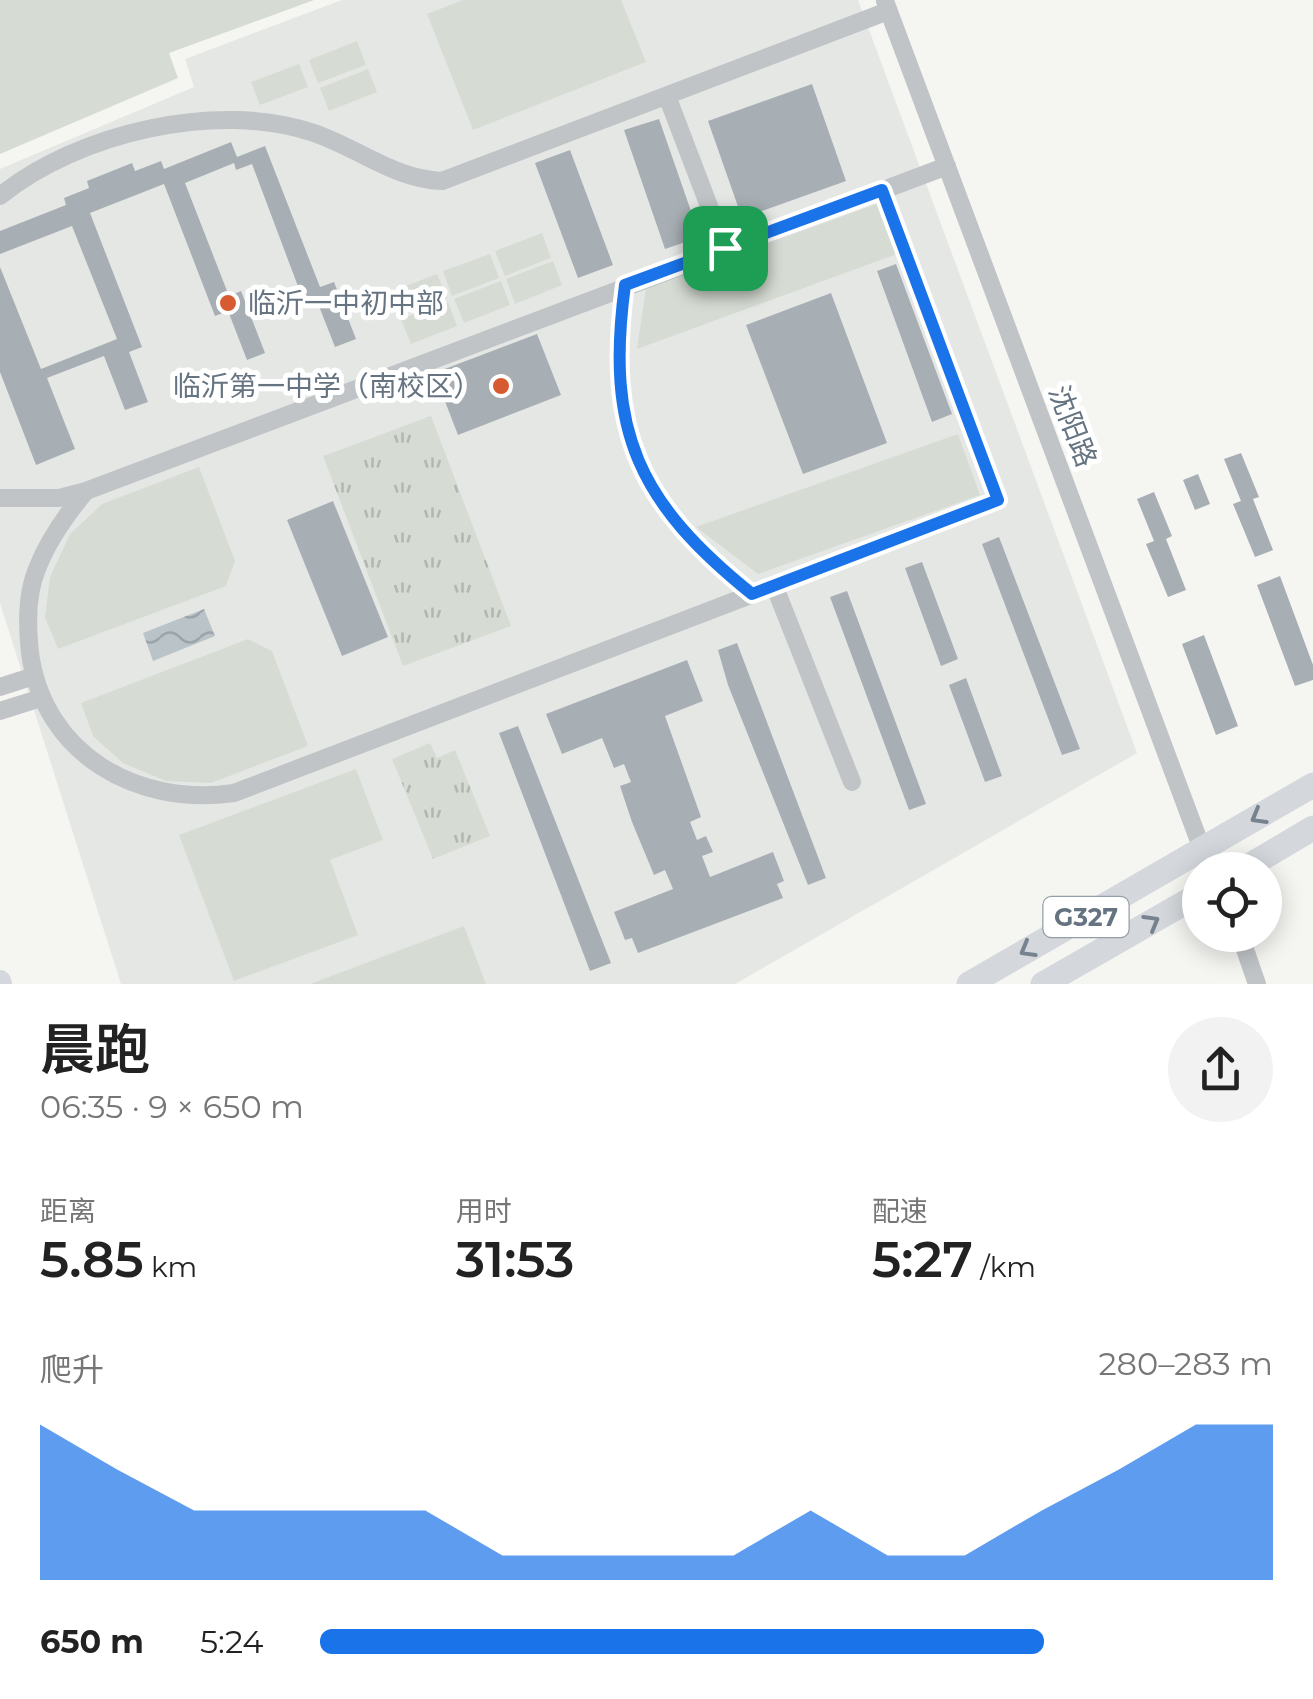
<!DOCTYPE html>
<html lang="zh">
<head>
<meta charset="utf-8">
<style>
  :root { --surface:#fff; --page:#f2f2f2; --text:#222; --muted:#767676; --accent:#1a73e8 }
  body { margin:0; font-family:Montserrat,"Noto Sans SC",sans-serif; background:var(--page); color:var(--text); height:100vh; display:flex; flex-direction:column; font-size:38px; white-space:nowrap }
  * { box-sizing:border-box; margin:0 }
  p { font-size:32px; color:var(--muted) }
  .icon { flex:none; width:55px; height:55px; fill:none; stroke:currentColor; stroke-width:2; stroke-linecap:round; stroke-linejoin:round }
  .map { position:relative; height:984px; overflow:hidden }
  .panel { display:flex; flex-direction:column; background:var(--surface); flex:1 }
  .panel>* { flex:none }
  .tools { position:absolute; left:1182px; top:852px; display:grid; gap:20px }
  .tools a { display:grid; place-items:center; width:100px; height:100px; border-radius:50%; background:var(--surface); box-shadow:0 5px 25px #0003; font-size:50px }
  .pin { position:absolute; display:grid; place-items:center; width:85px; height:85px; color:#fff; margin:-42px; border-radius:20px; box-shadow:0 5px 15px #0006 }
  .round { display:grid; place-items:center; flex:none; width:105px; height:105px; border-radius:52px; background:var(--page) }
  .overview { display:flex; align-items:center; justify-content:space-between; height:170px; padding:0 40px }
  h1 { font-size:55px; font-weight:600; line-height:75px }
  .metrics { display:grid; grid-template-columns:repeat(3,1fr); gap:15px; height:170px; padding:10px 40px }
  .metrics div { display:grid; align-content:center }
  .metrics b { font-size:50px; font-weight:600 }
  .metrics small { font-size:28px; font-weight:400 }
  .metrics p { font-size:28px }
  .chart { height:280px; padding:20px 40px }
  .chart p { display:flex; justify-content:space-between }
  .chart svg { width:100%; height:180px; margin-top:10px; fill:var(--accent); opacity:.7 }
  ul { padding:0 40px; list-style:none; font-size:32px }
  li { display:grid; grid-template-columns:160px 120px 1fr; align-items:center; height:75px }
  li i { height:25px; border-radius:12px; background:var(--accent) }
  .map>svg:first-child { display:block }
</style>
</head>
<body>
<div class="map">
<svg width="1313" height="984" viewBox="0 0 1313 984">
  <defs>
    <pattern id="grass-tufts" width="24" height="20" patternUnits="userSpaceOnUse" patternTransform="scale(2.5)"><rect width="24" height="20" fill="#d6dcd3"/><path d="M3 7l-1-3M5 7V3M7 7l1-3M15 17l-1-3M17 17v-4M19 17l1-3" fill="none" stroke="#b1b7b1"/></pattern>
    <pattern id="water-waves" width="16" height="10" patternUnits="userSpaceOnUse" patternTransform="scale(2.5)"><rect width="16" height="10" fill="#bac4c8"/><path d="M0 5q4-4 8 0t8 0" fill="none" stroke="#9ba4a8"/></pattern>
  </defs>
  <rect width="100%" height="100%" fill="#f5f5f2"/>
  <!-- built -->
  <path fill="#e5e7e5" d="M342,0h516l279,753 -402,231h-614l-121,-381v-434l194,-82 -9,-28z"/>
  <!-- grass -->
  <path fill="url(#grass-tufts)" d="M431,416l80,210 -108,40 -80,-210z
    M430,743l7,15 18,-8 35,86 -57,23 -41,-100z"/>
  <!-- park -->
  <path fill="#d6dcd3" d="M0,0h314l-145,53 9,25 -178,76z
    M463,0h158l25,62 -173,68 -46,-116z
    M357,41l9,24 -48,18 -9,-23z
    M299,64l9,23 -48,18 -9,-23z
    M368,69l9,23 -48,19 -9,-23z
    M879,203l18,51 -260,95 9,-61z
    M542,233l9,25 -46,18 -10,-25z
    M490,254l9,24 -47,18 -9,-25z
    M553,261l9,24 -47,19 -9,-25z
    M437,274l10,24 -47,18 -10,-24z
    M501,281l9,24 -46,18 -10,-24z
    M448,302l9,24 -46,18 -10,-25z
    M958,434l22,61 -222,79 -62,-47z
    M199,467l36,94 -9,25 -168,63 -13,-32 5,-40 20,-43 32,-30z
    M248,639l24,12 36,95 -97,37 -45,-2 -43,-18 -30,-27 -12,-33z
    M356,769l27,71 -53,20 28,75 -124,46 -55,-146z
    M464,926l22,58h-176z"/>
  <!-- water -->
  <path fill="url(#water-waves)" d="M204,609l11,27 -62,25 -10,-28z"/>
  <!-- building -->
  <path fill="#a8afb4" d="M812,84l34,97 -104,37 -34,-97z
    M659,119l41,118 -35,12 -41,-119z
    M231,142l6,15 28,-11 55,141 14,-5 22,57 -21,8 -18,-46 -12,4 -53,-141 -16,6 -2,-7 -49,20 44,113 12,-5 24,62 -18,7 -19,-49 -13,5 -51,-132 -74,29 52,134 -13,5 19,50 -23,8 -21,-54 -57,22 28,71 -39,16 -36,-93v-105l41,102 76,-30 -45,-113 -72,28v-23l66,-26 -2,-7 25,-10 -2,-7 45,-18 3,8 26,-10 3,8z
    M570,150l43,115 -35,13 -43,-115z
    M896,264l56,150 -20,8 -55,-151z
    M831,293l56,150 -84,31 -57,-149z
    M537,334l24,61 -103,40 -24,-62z
    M1241,453l18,44 -6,2 20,51 -18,7 -22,-53 8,-3 -17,-42z
    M1198,474l12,30 -15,6 -12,-30z
    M1154,492l18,44 -6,3 20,51 -18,7 -22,-53 8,-3 -17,-42z
    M333,501l55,136 -46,19 -55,-136z
    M999,537l81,212 -18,6 -80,-211z
    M922,562l36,97 -17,7 -36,-98z
    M1280,576l33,89v15l-18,6 -38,-101z
    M847,591l79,213 -17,6 -79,-213z
    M1204,635l34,91 -22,9 -34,-91z
    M737,643l89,235 -18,7 -80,-200 -10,-35z
    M687,660l16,41 -38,15 36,101 -11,5 7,18 9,-4 7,16 -11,4 8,21 63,-25 11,29 -7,3 6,14 -145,55 -6,-15 -7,2 -11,-28 59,-23 -8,-19 -11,5 -22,-53 -12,-36 11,-4 -7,-18 -10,4 -12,-30 -40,16 -16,-40z
    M966,678l36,98 -17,6 -36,-97z
    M518,726l93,237 -21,8 -91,-238z"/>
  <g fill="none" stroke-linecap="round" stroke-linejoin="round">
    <!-- minor -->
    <path stroke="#c0c4c7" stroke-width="18" d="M885,1l317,848 13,21
      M667,96l58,152
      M0,196c77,-63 218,-96 314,-63 44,15 80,46 128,48l446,-170
      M625,285c-21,146 14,218 126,309
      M86,491c-20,24 -38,49 -49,78 -11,26 -10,57 -7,84 14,102 108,154 204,140l764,-293 -116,-309
      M0,498h59l27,-7 861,-325
      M774,585l78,197
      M0,687l34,-11
      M0,711l41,-13
      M1240,935l17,49"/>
    <!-- major -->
    <path stroke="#d4d8dc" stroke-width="22" d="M0,981l1,3"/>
    <!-- highway -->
    <path stroke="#d4d8dc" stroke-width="25" d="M1242,870l71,-42
      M969,984l344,-199
      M1043,984l157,-90"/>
  </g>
  <!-- one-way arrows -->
  <defs><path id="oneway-chevron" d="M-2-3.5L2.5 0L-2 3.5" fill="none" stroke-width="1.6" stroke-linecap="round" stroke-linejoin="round" transform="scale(2.5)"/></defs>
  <g stroke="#76838f">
    <use href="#oneway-chevron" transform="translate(1258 817) rotate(150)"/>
    <use href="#oneway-chevron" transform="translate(1152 922) rotate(-30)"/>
    <use href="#oneway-chevron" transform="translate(1027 950) rotate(150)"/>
  </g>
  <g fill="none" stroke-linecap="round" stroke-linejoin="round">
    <defs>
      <path id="route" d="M882,190l116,310 -246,94c-113,-91 -147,-162 -127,-309z"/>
    </defs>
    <!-- route casing -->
    <use href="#route" stroke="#fff" stroke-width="20"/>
    <!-- route -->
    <use href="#route" stroke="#1a73e8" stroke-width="12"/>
  </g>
  <!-- markers -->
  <g fill="#d75b30" stroke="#fff" stroke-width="4">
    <circle cx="228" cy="303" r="10"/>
    <circle cx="501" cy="386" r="10"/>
  </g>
  <g text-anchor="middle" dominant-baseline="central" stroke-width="10" stroke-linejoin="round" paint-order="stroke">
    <!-- shield labels -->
    <rect fill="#fff" stroke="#949ea7" stroke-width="2.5" x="1043.5" y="897" width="85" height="40" rx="8"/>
    <g font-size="25" font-weight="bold" fill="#667481">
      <text x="1086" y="917">G327</text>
    </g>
    <!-- poi labels -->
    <g font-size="28" fill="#667481" stroke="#fff" text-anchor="start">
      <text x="248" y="303">临沂一中初中部</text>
      <text x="481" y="386" text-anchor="end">临沂第一中学（南校区）</text>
    </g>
    <!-- street labels -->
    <g font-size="28" fill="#667481" stroke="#fff">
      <text transform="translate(1073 426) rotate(69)">沈阳路</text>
    </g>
  </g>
</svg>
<div class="tools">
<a><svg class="icon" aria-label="locate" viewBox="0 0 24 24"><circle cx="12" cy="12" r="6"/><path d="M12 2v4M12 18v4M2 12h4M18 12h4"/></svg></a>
</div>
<div class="pin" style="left:725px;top:248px;background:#1e9e55"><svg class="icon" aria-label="arrive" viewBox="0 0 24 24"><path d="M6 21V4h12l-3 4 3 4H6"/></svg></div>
</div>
<section class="panel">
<div class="overview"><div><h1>晨跑</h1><p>06:35 · 9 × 650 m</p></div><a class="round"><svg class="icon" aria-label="share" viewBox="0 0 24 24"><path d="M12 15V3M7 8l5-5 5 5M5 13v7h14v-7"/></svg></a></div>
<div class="metrics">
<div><p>距离</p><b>5.85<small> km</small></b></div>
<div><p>用时</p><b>31:53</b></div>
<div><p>配速</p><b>5:27<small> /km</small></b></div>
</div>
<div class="chart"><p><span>爬升</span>280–283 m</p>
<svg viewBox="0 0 160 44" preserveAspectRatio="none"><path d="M0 44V6L10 17L20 27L30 27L40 27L50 27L60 38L70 38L80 38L90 38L100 27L110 38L120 38L130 27L140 17L150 6L160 6V44z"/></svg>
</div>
<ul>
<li><b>650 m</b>5:24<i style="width:76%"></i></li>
</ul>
</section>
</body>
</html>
